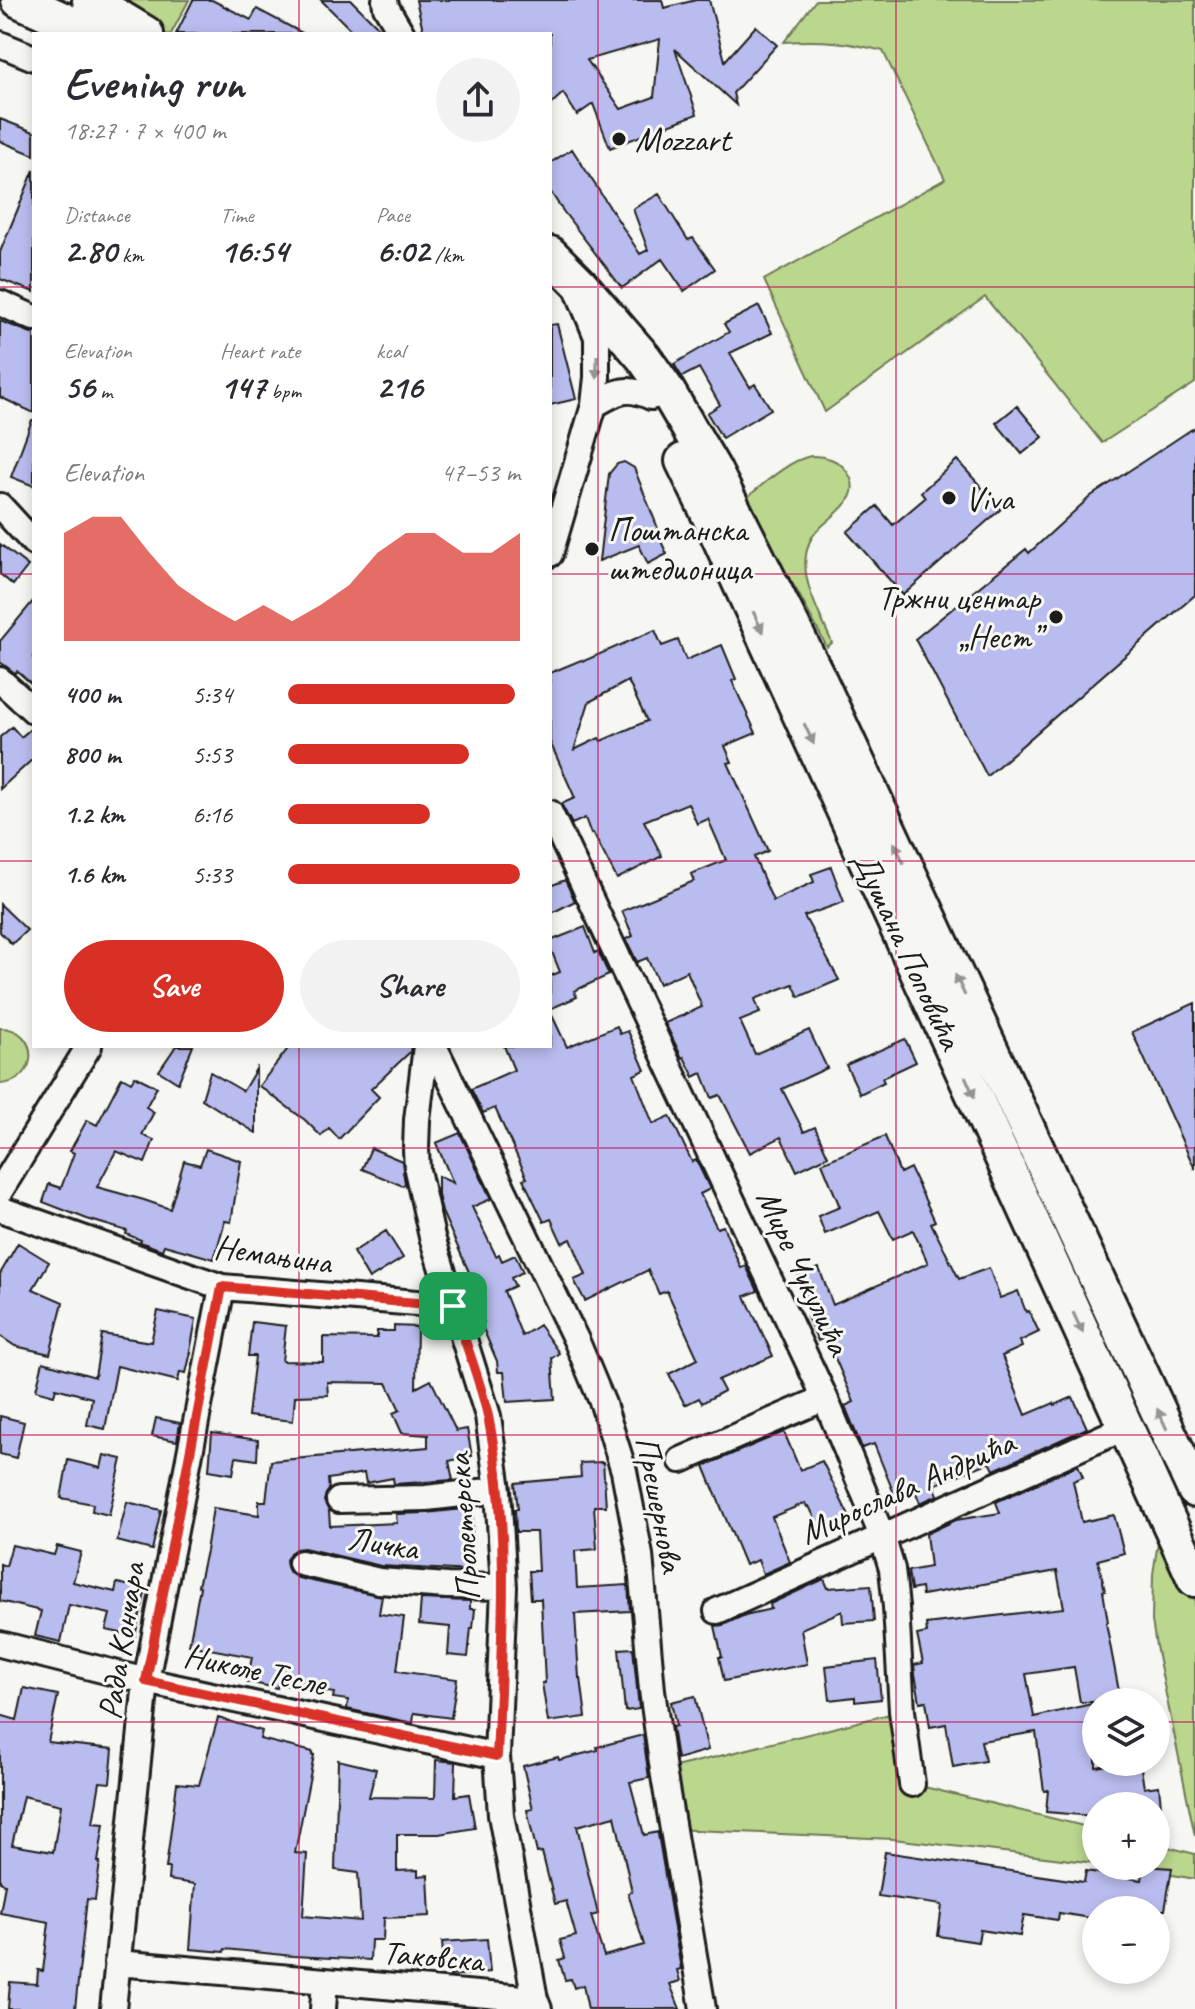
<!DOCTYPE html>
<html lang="en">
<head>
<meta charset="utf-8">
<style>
  :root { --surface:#fff; --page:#f2f2f3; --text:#2b2b33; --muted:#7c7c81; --accent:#d93025 }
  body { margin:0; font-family:Caveat,sans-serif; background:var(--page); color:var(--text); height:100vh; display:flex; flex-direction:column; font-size:30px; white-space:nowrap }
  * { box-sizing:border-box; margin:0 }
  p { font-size:26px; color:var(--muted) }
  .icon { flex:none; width:44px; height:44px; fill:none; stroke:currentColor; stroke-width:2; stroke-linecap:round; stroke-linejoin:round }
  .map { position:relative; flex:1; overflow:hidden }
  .sheet { position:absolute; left:32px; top:32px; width:520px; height:1016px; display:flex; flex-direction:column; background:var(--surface); border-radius:0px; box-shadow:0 4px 12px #0003 }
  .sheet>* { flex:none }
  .buttons { position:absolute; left:1082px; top:1688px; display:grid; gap:16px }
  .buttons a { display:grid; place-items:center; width:88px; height:88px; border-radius:50%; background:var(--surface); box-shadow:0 4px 12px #0003; font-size:40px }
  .pin { position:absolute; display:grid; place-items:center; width:68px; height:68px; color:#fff; margin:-34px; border-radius:16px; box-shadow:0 4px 12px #0006 }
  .round { display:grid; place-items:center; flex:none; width:84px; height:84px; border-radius:42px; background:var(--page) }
  .summary { display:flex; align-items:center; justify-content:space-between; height:136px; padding:0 32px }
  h1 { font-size:44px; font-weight:800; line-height:60px }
  .metrics { display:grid; grid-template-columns:repeat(3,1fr); gap:12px; height:136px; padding:8px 32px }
  .metrics div { display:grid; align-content:center }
  .metrics b { font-size:34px; font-weight:800 }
  .metrics small { font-size:22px; font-weight:400 }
  .metrics p { font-size:22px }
  .chart { height:224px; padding:16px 32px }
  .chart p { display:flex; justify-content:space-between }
  .chart svg { width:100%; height:144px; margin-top:8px; fill:var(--accent); opacity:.7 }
  .primary-button { display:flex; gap:16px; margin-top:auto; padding:16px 32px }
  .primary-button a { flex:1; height:92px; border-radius:48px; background:var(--accent); color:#fff; font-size:32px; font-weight:800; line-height:92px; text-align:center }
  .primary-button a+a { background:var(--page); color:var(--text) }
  ul { padding:0 32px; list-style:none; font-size:26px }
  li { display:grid; grid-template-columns:128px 96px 1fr; align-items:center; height:60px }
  li i { height:20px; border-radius:10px; background:var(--accent) }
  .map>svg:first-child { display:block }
</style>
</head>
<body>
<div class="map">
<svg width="1195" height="2009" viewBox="0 0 1195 2009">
  <rect width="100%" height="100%" fill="#f6f6f2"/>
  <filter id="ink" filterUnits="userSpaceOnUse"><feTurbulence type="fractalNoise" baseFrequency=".0125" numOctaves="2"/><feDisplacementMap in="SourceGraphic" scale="16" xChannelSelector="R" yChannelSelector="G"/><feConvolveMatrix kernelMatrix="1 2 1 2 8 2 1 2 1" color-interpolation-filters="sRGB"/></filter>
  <g filter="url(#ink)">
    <!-- green -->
    <path fill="#bbd68d" stroke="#6c7954" stroke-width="2" d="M90,0h99l-18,34h-25z
      M816,0h379v383l-93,60 -117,-146 -160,115 -61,-132 181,-101 -62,-128c-36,-9 -62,-12 -99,-9z
      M811,456c12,0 26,3 34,13 24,29 -14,45 -30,64 -5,6 -8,15 -9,22 -5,28 16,63 26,88l-5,4 -31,-58 -56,-86c19,-15 48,-43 71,-47z
      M0,1028c40,0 41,54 0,56z
      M1163,1510l32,69v257l-39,-190 -4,-25 1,-47z
      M902,1711l10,73 184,45v34l-203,-24 -221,-10 -9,-59z
      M1156,1844l39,10v25l-72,-13h33z"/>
    <!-- building -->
    <path fill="#b9bcee" stroke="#1c1c1c" stroke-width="2" fill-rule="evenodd" d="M193,0h19l39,20 6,-11 47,25h-128z
      M321,0h30l34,34h-30z
      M416,0h246l2,8 32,-8h13l16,61 31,-35 21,19 -44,48 3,12 -61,-56 22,65 -87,34 -17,-44 -16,11 -14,-22 -13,12v-71h-126zM660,39l-6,58 -33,12 -34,-49z
      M0,119l34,13v23l-34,-14z
      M572,149l68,105 8,-4 -15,-41 26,-15 29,46 5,-2 22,31 -31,22 -22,-32 -40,29 -59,-77 -13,-20v-28z
      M34,170v122l-34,-13v-27z
      M759,306l13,27 -42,20 20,34 5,-3 16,25 -49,29 -15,-25 13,-8 -21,-37 -17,9 -8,-13 55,-32 -5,-8z
      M0,321l34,13v79l-34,-16z
      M557,324l19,75 -26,6v-80z
      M1017,406l26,31 -21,17 -26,-31z
      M32,420h2v66l-23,-9z
      M1195,427v168l-208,181 -72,-137 111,-90 3,4 62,-57z
      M957,460l44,49 -98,86 -56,-63 30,-26 16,19 32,-27 -4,-6z
      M624,462l10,6 27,68 -2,1 8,17 -19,10 -9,-19 -40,16 10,-87 8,-10z
      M0,544l28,22 -15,19 -13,-11z
      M34,600v86l-17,-15 -2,2 -15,-11v-21z
      M655,630l7,16 16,-6 8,20 36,-15 14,34 -4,2 24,52 -31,13 7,16 -4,1 40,88 -14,6 19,44 41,-19 -3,-8 20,-7 13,35 -40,14 35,64 -40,17 -6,-13 -38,15 5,14 -20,8 15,33 54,-24 18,38 -45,21 22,43 11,-5 13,29 -31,15 -16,-34 -31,16 -30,-58 -8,3 -10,-25 -8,4 -10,-20 -2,1 -17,-35 37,-16 -15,-36 -28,13 -12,-26 -10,4 -11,-23 7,-3 -11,-25 72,-30 -3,-7 35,-14 -18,-41 -11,5 -9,-21 -44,18 18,35 -45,23 -24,-46 -2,1 -6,-16 -13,6 -11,-20 14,-6 -25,-56v-69l31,-13 3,1zM628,681l19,40 -46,20 -2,-3 -25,12 15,-48z
      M34,726v32l-34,31v-52l12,-10 9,10z
      M565,880l10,21 -25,13v-28z
      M0,904l27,26 -15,14 -12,-12z
      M585,927l10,26 3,-2 11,24 -35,16 3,6 -27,12v-33l10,-4 -10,-25v-6z
      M1195,1003v166l-63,-137z
      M550,1011l17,36 50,-21 3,8 8,-3 17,39 -11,5 19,49 17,-8 22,46 4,-2 14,29 -10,5 17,34 6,-2 18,42 5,-2 12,25 -13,5 28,60 -55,24 6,11 -22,12 -3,-5 -14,7 -16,-31 29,-15 -31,-68 -8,3 -11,-24 -63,31 -11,-21 12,-5 -15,-36 -9,4 -11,-24 -7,3 -21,-43 4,-1 -32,-70 -12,5 -12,-24 43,-19 -10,-24h46z
      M905,1039l11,23 -34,16 2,4 -24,12 -14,-29z
      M176,1046h17l-15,37 -19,-12z
      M290,1046h121l-1,6 -39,37 8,8 -40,42 -10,-11 -8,8 -16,-16 -46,-34z
      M256,1069v64l-54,-34 8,-27 33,19z
      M135,1076l22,11 -11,20 8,5 -12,23 12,5 -9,23 -29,-12 -19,36 47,13 26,9 14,-48 16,4 6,-16 35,12 -10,61 -6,-1 -11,38 -50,-14 -2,5 -22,-8 1,-2 -15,-6 1,-3 -40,-12 -44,-17 6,-18 12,4 13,-35 -4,-2 17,-31 10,5 25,-48 9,5z
      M460,1133l31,66 -19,8 24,49 3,-2 3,7 13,-6 8,17 -12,6 4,8 -11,5 18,45 17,-11 20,28 -7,5 3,41 -48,3 -3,-30h-6l-1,-11 -16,-37 3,-2 -12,-25 5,-2 -11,-21 3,-2 -27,-60 -4,-17v-19l15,7 -17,-40z
      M885,1136l15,37 10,-5 25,53 -4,2 28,56 30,-11 11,30 18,-7 8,21 3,-1 10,21 -19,9 2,6 -20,9 24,59 28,-12 1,2 18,-8 14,31 -93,42 -4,-8 -56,23 4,10 -18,8 -4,-10 -19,8 -23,-57 -12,4 -17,-42 9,-4 -28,-65 -8,4 -11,-24 5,-2 -14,-39 21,-8 14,37 95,-42 -15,-33 -20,9 -14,-28 -54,23 -7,-18 22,-9 -18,-44z
      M371,1148l31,13 3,22 -2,3 -41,-17z
      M386,1231l17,27 -34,21 -16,-27z
      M18,1243l31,19 -16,27 30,13 -13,52 -35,-8 -15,-10v-62z
      M158,1311l38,8 -6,33h1l-5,21 -6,-1 -2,9 -61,-15 -12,63 -18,-4 5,-27 -36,-10 -2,7 -18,-5 7,-28 52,15 7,-43 49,8z
      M252,1322l34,4 -4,35 41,1v-25l54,1v-7h17v-5l23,1 -1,61 15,-8 25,51 11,-2 5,27 -23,5 4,19 -59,4 -1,-6 -27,5 -2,-10 -36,6 1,11 -3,4 -2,7 5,10 1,15 67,-3 -1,-9 30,-1 47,-5 -2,63 -90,-5 -77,-18 -8,1 -6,4 -4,7 1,7 3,6 8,5 84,18 -3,18 25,3 -7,54 60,8 -6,39 -37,-5 -1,10 -66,-14 1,-9 -15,-2 1,-5 -56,-9 -1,4 -30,-6 5,-25 -63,-12 11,-58 -2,-1 8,-35 7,-43 46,7v-14h7l5,-40 157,-14v-12l-26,-2 -9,-20 7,-3 -13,-27 -60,-1 1,13 -33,1 -2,25 -45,-5 7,-60h-7z
      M0,1416l24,6 -8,36 -16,-4z
      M156,1418l24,5 -3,18 -25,-5z
      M784,1432l16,38 22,-9 28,57 -29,13 -12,-25 -2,1 -2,-4 -33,14 18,45 -27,12 -5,-14 -13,5 -41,-99z
      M212,1433l46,7 -1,20 -21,-3 -3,17 -24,-4z
      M104,1455l18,4 -13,56 -17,-4 1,-7 -32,-6 7,-38 33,8z
      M603,1462l3,44h-12l3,43 -22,2 2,37 51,-3 2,26 -55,3 4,64h2l5,39 -38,5 -6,-39h3l-4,-84h-10l-2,-28h9l-2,-39h-20l-1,-23h3l-3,-26 66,-6 -1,-14z
      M1078,1465l5,12 -10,4 9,41 32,-7 10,38 -26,7 7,31h-2l5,31 -2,1 15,79h-41l-6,-35 -48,7 8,43 62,-14v64l30,-5h14l4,26 15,-2 2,20h-67l-1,10 -47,-4 2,-22 -4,1 -8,-59 -55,9 4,20 -32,6 -7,-43 -16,3 -4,-26 -6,1 -5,-28 -1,-9 9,-2 -6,-28 10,-2 -1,-9 138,-16 -7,-37 -135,24 -1,-7 -10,2 -3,-19 22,-4 -4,-33 30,-14 44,-7 -4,-11z
      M127,1502l34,8 -9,40 -35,-9z
      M12,1545l42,10 3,-9 24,6 -8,30 42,10 2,-9 29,6 -11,47 -29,-6 4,-16 -41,-9 -8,37 -26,-6 6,-25 -41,-10v-37l6,2z
      M824,1579l4,9 43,-3 3,36 -31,2 -1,-12 -41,18 6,35 -83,17 -5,-24h3l-7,-31 8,-1 22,-10 26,-6 -1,-5z
      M421,1599l49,2v8h5l-2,19h-2l-3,29 -20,-2 2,-28 -31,-3z
      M633,1648l6,61 -14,2 -6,-62z
      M877,1660l4,39 -26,3v-5l-25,3 -4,-34z
      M24,1688l34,7 -10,47 65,7 -3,34 -10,-1 -7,41 11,1 -6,38h2l-5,38 -8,-1 -12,110h-67l2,-27 27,2 1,-14 5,1 6,-49 -49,-9 5,-29 -5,-2v-167l17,5zM23,1796l38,9 -8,47 -41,-7z
      M695,1696l13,54 -31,9 -5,-32 4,-1 -5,-24z
      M218,1718l44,13 -2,8 53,13 -1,3h2l-19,98 12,1 -4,62 58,5 -3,-48 -23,-3 3,-110 38,9 -7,28 66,1 1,-38 20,2 -1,34 14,-2 6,34 -36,6h-42v37l21,-1v6l10,-1 2,41 -46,2 -1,22h-12l-1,20 -77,-4 -68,-7 -1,3 -34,-3 5,-65 -27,-4 1,-12h-3l11,-85 22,2z
      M643,1735l6,43 -19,4 14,53 14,-3v2l23,135 -4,1 3,11 -10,3 10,25h-92l-5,-24 -9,3 -3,-9 -6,1 -6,-20 6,-2 -5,-18 16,-4 -10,-35 -11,3 -13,-52 -5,1 -10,-43 6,-1 -10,-43 35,-9 1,3 39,-10 -1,-3zM615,1816l17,76 -4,1 16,52 -40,11 -13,-40 7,-2 -21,-88z
      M885,1852l199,30 2,-11 56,9 2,-14 28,2 -7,42h-69v9l-37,-6 -1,7 -34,-5 -4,21 -40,-6 -2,12 -40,-6 4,-31 -64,-9z
      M487,1939l3,33 -40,4 -1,-11 -5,1 -2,-24z"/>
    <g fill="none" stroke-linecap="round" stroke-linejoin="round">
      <defs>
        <path id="minor" d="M385,0l1,7 16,27
          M0,44l34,14
          M0,303l34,15
          M594,405c22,-13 32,-20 57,-8
          M0,506l34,37
          M550,554l44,-149 3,-28v-40l-18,-44
          M0,680l34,31
          M550,813l275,585 57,138 10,33 4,38 6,104 10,73
          M426,1046l-9,74 -1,29 1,21 15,67 56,179 10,74 6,97 -7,169 4,59 34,184 4,10
          M434,1046l143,296 26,62 21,67 16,84 12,135 11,80 40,239
          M0,1191l89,-145
          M0,1209l222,78 231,19
          M681,1460l144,-62
          M339,1500l87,-2 72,-8
          M301,1563l78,18 68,5 57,1
          M717,1611l409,-184
          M0,1644l146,37 351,75
          M117,1963l418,36
          M113,2009l33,-328 76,-394
          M323,2009l2,-28"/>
        <path id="secondary" d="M19,0l75,34
          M90,0l56,34
          M550,254l31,31 63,73 22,31 47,80 105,209 377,812
          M683,461l22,45 490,1073"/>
      </defs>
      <!-- minor casing -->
      <use href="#minor" stroke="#1c1c1c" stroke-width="30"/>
      <!-- secondary casing -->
      <use href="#secondary" stroke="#1c1c1c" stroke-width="40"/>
      <!-- minor -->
      <use href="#minor" stroke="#f6f6f2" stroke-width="24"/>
      <!-- secondary -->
      <use href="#secondary" stroke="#f6f6f2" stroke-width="34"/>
    </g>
    <!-- one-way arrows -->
    <defs><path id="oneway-solid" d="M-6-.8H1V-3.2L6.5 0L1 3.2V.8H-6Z" transform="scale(2)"/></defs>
    <g fill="#949492">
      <use href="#oneway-solid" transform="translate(597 367) rotate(90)"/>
      <use href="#oneway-solid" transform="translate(758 622) rotate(65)"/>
      <use href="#oneway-solid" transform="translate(809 734) rotate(65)"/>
      <use href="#oneway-solid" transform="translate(899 853) rotate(-115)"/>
      <use href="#oneway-solid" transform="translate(960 985) rotate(-115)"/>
      <use href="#oneway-solid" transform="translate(970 1087) rotate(66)"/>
      <use href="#oneway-solid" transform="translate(1078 1323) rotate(65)"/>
      <use href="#oneway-solid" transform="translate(1162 1419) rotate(-115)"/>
    </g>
  </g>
  <g fill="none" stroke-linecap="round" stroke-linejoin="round" filter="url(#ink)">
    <defs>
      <path id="route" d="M222,1287l231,19c12,36 27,73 35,110 23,112 14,227 9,340l-351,-75z"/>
    </defs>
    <!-- route casing -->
    <use href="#route" stroke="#fff" stroke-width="16"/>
    <!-- route -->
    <use href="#route" stroke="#d93025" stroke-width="10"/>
  </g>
  <!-- grid -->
  <path fill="none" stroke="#c2185b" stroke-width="2" stroke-opacity="0.55" d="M299,0v34M598,0v2009M896,0v2009M0,287h34M550,287h645M0,574h34M550,574h645M0,861h34M550,861h645M299,1046v963M0,1148h1195M0,1435h1195M0,1722h1096M1156,1722h39"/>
  <!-- markers -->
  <g fill="#1c1c1c" stroke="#f6f6f2" stroke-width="3">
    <circle cx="619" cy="139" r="8"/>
    <circle cx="949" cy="498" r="8"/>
    <circle cx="592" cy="549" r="8"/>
    <circle cx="1056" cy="617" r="8"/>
  </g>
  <g text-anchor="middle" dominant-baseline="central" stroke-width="6" stroke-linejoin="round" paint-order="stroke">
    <!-- poi labels -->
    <g font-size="34" fill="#1c1c1c" stroke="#f6f6f2" text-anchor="start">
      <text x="635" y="139">Mozzart</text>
      <text x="965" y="498">Viva</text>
      <text x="608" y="529">Поштанска<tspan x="608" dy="39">штедионица</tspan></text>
      <text x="1040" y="597" text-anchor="end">Тржни центар<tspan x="1040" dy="39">„Нест”</tspan></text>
    </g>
    <!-- street labels -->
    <g font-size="34" fill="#1c1c1c" stroke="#f6f6f2">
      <text transform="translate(908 950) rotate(65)">Душана Поповића</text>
      <text transform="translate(273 1254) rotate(8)">Немањина</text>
      <text transform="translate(804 1272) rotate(65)">Мире Чукулића</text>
      <text transform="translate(907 1487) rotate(-24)">Мирослава Андрића</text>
      <text transform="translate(660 1504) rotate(79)">Прешернова</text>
      <text transform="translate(463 1527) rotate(-94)">Пролетерска</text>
      <text transform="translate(383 1543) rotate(9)">Личка</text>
      <text transform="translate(121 1641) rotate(-81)">Рада Кончара</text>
      <text transform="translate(255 1669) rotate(12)">Николе Тесле</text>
      <text transform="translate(433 1956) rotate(5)">Таковска</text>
    </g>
  </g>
</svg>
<div class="buttons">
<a><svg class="icon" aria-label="layers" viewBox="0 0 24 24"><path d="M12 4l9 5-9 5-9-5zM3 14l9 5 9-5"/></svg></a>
<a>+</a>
<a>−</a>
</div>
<div class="pin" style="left:453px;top:1306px;background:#1e9e55"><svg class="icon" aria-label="arrive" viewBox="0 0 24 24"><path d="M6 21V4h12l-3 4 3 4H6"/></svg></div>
<section class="sheet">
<div class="summary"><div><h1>Evening run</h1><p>18:27 · 7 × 400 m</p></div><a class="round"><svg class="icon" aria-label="share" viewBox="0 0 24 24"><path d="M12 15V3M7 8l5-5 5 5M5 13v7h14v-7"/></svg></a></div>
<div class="metrics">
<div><p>Distance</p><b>2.80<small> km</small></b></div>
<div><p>Time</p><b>16:54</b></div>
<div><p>Pace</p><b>6:02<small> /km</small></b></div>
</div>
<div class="metrics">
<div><p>Elevation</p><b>56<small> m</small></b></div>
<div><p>Heart rate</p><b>147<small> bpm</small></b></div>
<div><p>kcal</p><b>216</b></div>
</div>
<div class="chart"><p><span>Elevation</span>47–53 m</p>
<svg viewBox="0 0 160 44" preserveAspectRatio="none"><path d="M0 44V11L10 6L20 6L30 17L40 27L50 33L60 38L70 33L80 38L90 33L100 27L110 17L120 11L130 11L140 17L150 17L160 11V44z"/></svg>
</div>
<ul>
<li><b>400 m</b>5:34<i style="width:98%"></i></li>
<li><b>800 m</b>5:53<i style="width:78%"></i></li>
<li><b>1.2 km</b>6:16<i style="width:61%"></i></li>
<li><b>1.6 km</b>5:33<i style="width:100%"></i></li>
</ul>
<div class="primary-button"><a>Save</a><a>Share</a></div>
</section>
</div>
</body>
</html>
